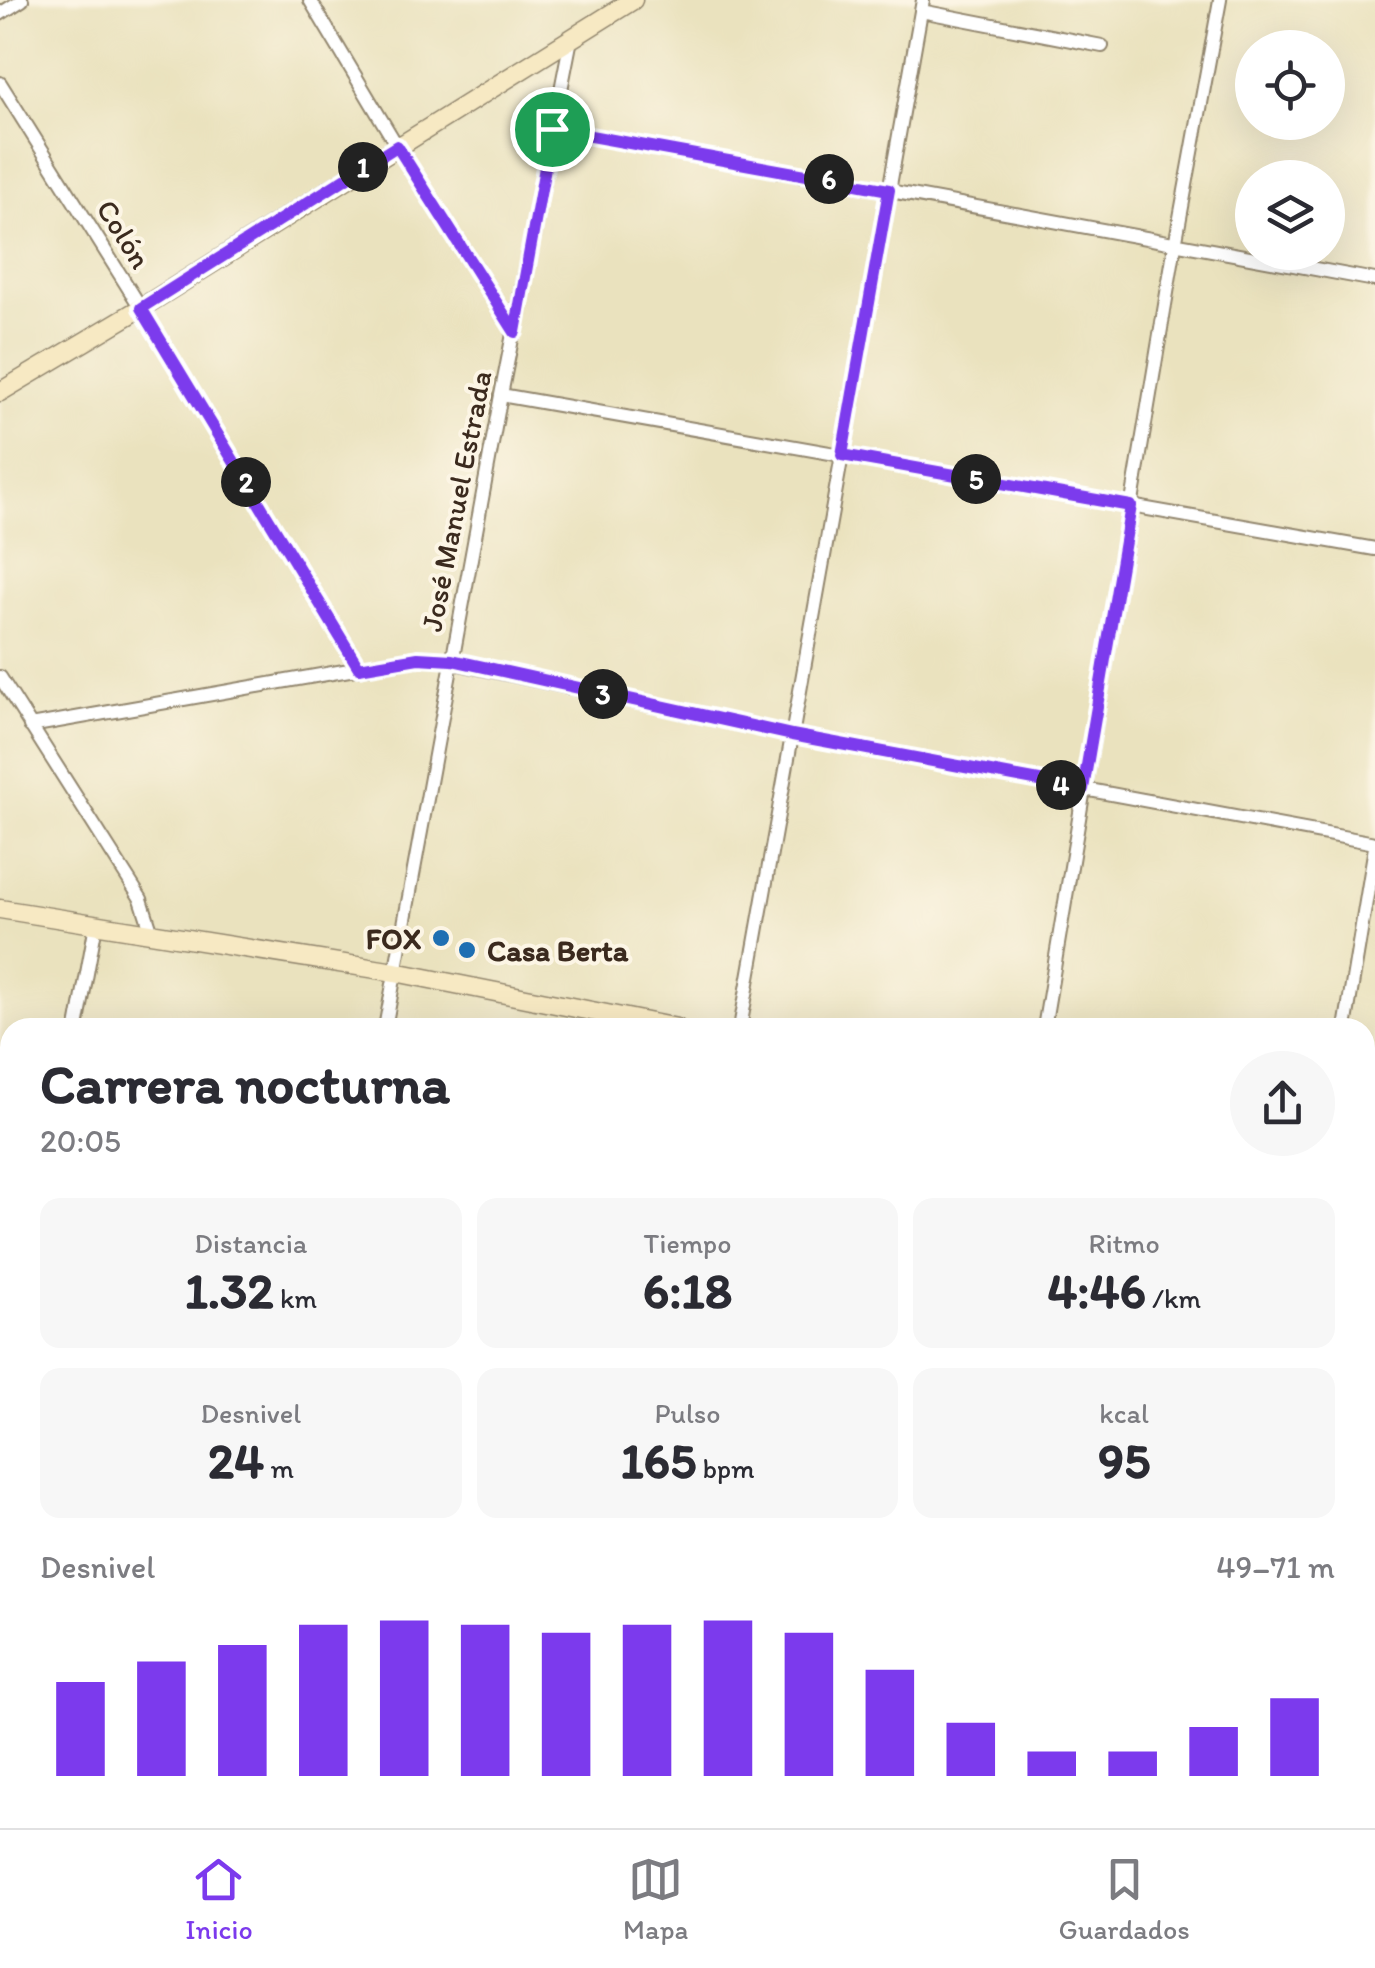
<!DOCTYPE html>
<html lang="es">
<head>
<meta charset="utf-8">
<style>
  :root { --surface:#fff; --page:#f7f7f7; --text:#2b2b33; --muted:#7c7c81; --line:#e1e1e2; --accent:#7c3aed }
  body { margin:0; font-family:Itim,sans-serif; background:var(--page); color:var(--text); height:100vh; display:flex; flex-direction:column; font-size:38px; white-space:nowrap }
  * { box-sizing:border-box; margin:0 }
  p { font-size:32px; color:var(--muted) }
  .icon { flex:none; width:55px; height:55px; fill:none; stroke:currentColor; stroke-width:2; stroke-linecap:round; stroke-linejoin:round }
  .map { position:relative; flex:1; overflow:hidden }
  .panel { position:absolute; left:0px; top:1018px; width:1375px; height:812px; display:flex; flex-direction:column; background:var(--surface); border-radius:30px 30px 0 0; box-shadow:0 10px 40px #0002 }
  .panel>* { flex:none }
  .controls { position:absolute; left:1235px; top:30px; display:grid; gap:20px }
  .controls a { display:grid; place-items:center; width:110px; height:110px; border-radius:50%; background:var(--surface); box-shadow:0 10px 40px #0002; font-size:50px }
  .pin { position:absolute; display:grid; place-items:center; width:85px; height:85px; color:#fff; margin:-42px; border:5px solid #fff; border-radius:50%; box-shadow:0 2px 10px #0007 }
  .km { position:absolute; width:50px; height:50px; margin:-25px; border-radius:50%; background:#222; color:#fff; font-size:28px; line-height:50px; text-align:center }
  .round { display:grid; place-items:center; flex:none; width:105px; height:105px; border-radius:52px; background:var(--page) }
  .head { display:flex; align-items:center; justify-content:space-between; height:170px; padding:0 40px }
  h1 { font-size:55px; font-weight:700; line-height:75px }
  .metrics { display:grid; grid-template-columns:repeat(3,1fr); gap:15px; height:170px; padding:10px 40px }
  .metrics div { display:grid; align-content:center; border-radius:20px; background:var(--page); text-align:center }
  .metrics b { font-size:50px; font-weight:700 }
  .metrics small { font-size:28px; font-weight:400 }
  .metrics p { font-size:28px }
  .chart { height:280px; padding:20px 40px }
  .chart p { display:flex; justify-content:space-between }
  .chart svg { width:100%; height:180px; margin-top:10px; stroke:var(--accent); stroke-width:6 }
  .dock { display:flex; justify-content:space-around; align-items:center; height:140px; border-top:2px solid var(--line); background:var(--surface); font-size:28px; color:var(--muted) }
  .dock a { display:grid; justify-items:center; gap:5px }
  .dock .current { color:var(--accent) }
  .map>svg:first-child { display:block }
</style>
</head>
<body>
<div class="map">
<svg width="1375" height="1828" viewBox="0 0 1375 1828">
  <rect width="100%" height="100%" fill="#fcf5e5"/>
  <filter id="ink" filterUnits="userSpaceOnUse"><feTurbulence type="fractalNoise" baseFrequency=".01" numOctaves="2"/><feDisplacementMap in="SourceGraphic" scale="20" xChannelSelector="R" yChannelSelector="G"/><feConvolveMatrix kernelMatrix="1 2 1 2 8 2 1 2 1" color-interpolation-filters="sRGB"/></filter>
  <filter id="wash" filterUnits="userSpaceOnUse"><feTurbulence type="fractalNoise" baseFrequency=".0048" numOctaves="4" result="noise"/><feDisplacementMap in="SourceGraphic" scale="40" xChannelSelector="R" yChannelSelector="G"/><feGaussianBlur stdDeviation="2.25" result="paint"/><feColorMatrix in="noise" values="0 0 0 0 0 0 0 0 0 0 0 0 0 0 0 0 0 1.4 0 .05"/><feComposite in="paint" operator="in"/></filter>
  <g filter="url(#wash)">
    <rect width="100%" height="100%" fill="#eae2be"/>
  </g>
  <g filter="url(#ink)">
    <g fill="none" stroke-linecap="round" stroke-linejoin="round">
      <defs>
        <path id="street" d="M310,0l87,146 118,186
          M921,11l181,35
          M0,14l22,-14
          M0,83l141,225 218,360
          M552,129l823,151
          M501,395l874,154
          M0,677l141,222 11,34
          M30,726l388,-68h14l360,77 583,108
          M77,1028l19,-104
          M385,1028l116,-633 70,-356
          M740,1028l183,-1028
          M1044,1028l131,-783 45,-245
          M1345,1028l30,-181
          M0,1223l10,2
          M0,1437l10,-53
          M1365,1479l10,2
          M0,1542l10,2
          M0,1714l10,2
          M1365,1805l10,2
          M54,1828l1,-8
          M242,1828l2,-8
          M594,1828l1,-8
          M903,1828l2,-8
          M1206,1828l1,-8"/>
        <path id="secondary" d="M0,392l141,-84 492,-308
          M0,909l395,63 282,56
          M1365,1163l10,2"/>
      </defs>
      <!-- street casing -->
      <use href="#street" stroke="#92866e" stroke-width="16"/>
      <!-- secondary casing -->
      <use href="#secondary" stroke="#92866e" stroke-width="21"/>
      <!-- street -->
      <use href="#street" stroke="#fff" stroke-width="12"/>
      <!-- secondary -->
      <use href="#secondary" stroke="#f7e9c3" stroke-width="18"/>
    </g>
  </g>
  <g fill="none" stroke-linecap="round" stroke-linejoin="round" filter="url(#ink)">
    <defs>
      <path id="route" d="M552,129l337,61 -47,265 289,51 -48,283 -291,-54 -340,-75 -34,-2 -59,10 -218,-360 256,-162 118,186z"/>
    </defs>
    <!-- route casing -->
    <use href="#route" stroke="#fff" stroke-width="20"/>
    <!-- route -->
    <use href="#route" stroke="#7c3aed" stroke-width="12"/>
  </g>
  <!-- markers -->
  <g fill="#1f6fb2" stroke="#fcf5e5" stroke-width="4">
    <circle cx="441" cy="938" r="10"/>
    <circle cx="467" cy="950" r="10"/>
  </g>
  <g text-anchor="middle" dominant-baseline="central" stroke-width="8" stroke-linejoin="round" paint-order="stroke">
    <!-- street labels -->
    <g font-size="30" fill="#3b2a1e" stroke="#fcf5e5">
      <text transform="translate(124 234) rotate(58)">Colón</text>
      <text transform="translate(456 501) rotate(-79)">José Manuel Estrada</text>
    </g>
    <!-- poi labels -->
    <g font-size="30" font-weight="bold" fill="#3b2a1e" stroke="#fcf5e5" text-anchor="end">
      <text x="421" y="938">FOX</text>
      <text x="487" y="950" text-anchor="start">Casa Berta</text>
    </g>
  </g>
</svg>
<div class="controls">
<a><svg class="icon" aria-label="locate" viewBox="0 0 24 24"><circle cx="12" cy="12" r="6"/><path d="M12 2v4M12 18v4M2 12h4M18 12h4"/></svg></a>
<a><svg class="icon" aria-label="layers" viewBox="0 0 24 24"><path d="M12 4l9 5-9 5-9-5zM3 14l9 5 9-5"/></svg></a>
</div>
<div class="pin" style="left:552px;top:129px;background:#1e9e55"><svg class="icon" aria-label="arrive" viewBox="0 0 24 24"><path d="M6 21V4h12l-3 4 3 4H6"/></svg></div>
<b class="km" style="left:363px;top:167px">1</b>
<b class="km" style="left:246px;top:482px">2</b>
<b class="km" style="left:603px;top:694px">3</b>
<b class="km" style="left:1061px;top:785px">4</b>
<b class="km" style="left:976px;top:479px">5</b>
<b class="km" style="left:829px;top:179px">6</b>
<section class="panel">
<div class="head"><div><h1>Carrera nocturna</h1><p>20:05</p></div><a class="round"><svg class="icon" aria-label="share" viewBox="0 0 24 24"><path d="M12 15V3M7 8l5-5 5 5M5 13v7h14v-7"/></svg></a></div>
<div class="metrics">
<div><p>Distancia</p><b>1.32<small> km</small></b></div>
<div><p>Tiempo</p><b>6:18</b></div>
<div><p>Ritmo</p><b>4:46<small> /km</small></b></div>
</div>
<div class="metrics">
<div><p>Desnivel</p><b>24<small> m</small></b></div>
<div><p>Pulso</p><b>165<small> bpm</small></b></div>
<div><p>kcal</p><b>95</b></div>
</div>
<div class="chart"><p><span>Desnivel</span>49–71 m</p>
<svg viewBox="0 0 160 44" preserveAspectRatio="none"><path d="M5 44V21M15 44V16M25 44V12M35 44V7M45 44V6M55 44V7M65 44V9M75 44V7M85 44V6M95 44V9M105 44V18M115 44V31M125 44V38M135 44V38M145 44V32M155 44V25"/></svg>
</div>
</section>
</div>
<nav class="dock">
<a class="current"><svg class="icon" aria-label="home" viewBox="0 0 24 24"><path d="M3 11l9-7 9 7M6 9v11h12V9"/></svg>Inicio</a>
<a><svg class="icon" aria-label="map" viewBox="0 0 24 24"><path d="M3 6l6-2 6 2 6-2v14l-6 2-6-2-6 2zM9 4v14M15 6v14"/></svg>Mapa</a>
<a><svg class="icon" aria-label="saved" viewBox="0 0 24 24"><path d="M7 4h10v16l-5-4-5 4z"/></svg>Guardados</a>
</nav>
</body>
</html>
